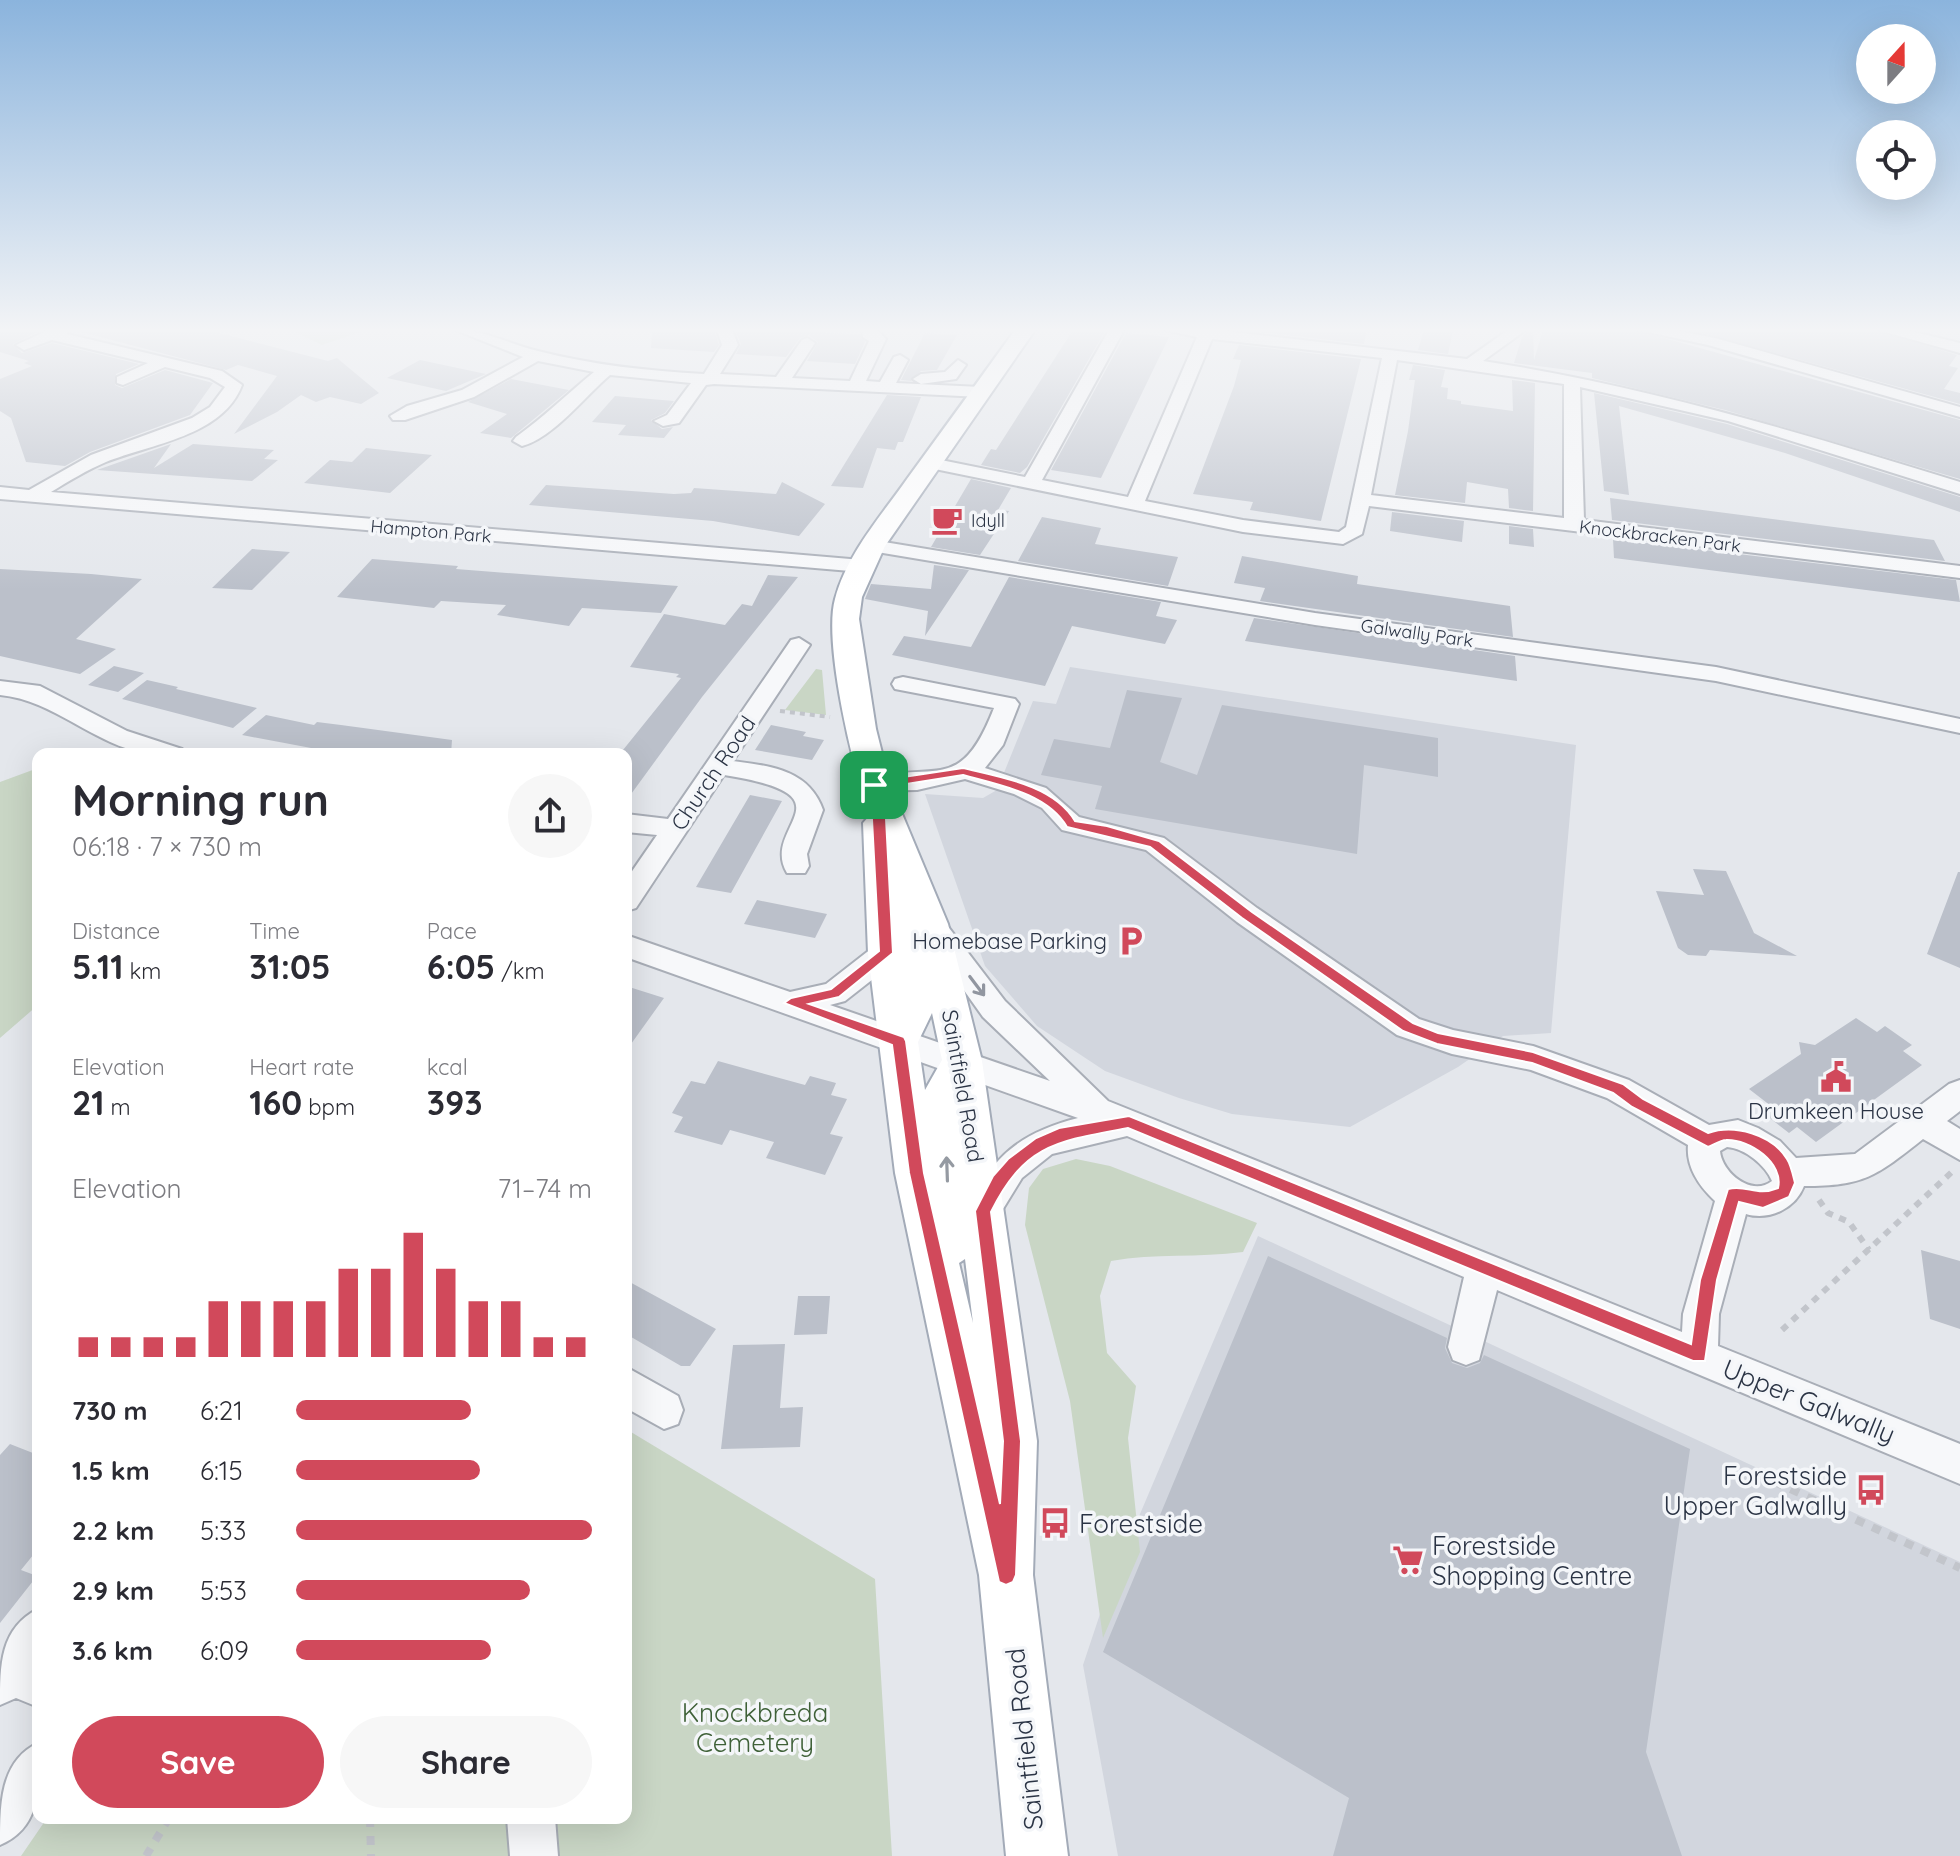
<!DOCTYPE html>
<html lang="en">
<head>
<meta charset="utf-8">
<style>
  :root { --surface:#fff; --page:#f7f7f7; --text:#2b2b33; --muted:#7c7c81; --accent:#d1495b }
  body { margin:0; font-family:Quicksand,sans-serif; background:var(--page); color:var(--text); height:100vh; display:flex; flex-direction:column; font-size:30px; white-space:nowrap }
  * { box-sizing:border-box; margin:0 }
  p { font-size:26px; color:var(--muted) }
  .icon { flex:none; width:44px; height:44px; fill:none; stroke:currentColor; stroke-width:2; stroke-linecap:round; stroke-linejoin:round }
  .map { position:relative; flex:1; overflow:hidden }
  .sheet { position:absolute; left:32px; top:748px; width:600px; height:1076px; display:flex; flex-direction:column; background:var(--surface); border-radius:16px; box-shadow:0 8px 32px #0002 }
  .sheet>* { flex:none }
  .needle { width:52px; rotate:21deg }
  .buttons { position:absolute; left:1856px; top:24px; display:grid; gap:16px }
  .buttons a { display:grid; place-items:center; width:80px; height:80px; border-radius:50%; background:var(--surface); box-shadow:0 8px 32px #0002; font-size:40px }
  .pin { position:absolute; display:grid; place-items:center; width:68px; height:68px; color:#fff; margin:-34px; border-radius:16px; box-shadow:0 4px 12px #0006 }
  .round { display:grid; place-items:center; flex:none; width:84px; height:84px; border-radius:42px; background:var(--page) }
  .head { display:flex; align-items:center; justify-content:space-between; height:136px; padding:0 40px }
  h1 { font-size:44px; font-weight:700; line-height:60px }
  .metrics { display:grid; grid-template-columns:repeat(3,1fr); gap:12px; height:136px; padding:8px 40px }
  .metrics div { display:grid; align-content:center }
  .metrics b { font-size:34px; font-weight:700 }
  .metrics small { font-size:22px; font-weight:400 }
  .metrics p { font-size:22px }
  .chart { height:224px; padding:16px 40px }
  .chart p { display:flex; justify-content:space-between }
  .chart svg { width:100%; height:144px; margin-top:8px; stroke:var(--accent); stroke-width:6 }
  .cta { display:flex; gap:16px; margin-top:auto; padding:16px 40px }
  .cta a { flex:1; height:92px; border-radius:48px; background:var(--accent); color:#fff; font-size:32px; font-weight:700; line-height:92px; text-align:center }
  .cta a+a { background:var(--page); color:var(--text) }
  ul { padding:0 40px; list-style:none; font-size:26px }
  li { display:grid; grid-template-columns:128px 96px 1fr; align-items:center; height:60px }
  li i { height:20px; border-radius:10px; background:var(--accent) }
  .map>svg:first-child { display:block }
</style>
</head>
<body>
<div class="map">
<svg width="1960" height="1856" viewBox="0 0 1960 1856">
  <rect width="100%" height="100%" fill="#e4e7ec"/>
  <!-- built -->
  <path fill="#d2d6de" d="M1070,667l506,78 -25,288 -48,3 -45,31 -108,60 -118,-13 -53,-16 -74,-27 -68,-45 -52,-60 -60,-172 58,4 14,-8 36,-89 23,3z
    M1258,1236l702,326v294h-842l-35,-191 26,-78z"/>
  <!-- green -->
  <path fill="#c9d6c5" d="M291,330h75l-44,15z
    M816,669l6,1 4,45 -41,-5z
    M38,768v237l-38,33v-256z
    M1076,1159l34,7 147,57 -14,29c-45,6 -88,1 -132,9l-11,35 7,57 29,33 -8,52 12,114 -37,86 -33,-237 -45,-176 4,-37 14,-19z
    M626,1429l249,150 17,277h-871l26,-38h579z"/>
  <!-- building -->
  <path fill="#bbc0ca" d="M0,330h41l-28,14 9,9 30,-10 87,21 -23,10 -1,11 7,3 43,-18 48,13 -23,32 -100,37 -25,14 -39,-4 -15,-44 -11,-7v-32l32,-13 -8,-3 5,-2 -29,-9z
    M74,330h134l120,31 9,-3 42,35 -18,11 -31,-7 -14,5 -15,-7 -24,17 -43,22 43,-58 -39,-11 -12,5z
    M652,330h62l5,15 -5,7 -63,-4z
    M735,330l125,4 5,8 -10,22 -48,-3 11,-19 -9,-7 -9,3 -14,19 -50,-3 5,-10z
    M1073,330l32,1 -78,136 -7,6 -39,-8 10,-16 5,1z
    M1245,330h101l20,3 -2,11z
    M1424,330h29l-5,24 -30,-4z
    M1529,330h4l1,30 9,-30h92l325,90v59l-235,-69 -133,-32v-5l-78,-10 8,-26z
    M1692,330h183l82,25 -8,11 9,2 -14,21 16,4v11z
    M925,333l32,2 -20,35 -16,1 -10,10 -10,-1z
    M1126,333l43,4 -68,141 -50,-8z
    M1239,345l122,14 -40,162 -71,-11 3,-8 -60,-8 41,-108 7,-26 -8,-1z
    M420,360l66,14 -40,17 -59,-13z
    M1413,365l32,5 -4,17 7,1 -1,11 14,2v3l52,7 -1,-31 23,3 -2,128 -24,-3 -1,-19 -41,-7 -2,21 -70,-8 13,-64 7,-51h-6z
    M511,379l58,11 -58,48 -31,-5 27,-19 -39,-12z
    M1594,393l133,31 233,73v15l-175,-59 -166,-47 10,89 -25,-4z
    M887,395l34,2 -18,45h-5l-3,8 -18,-2 -14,40 -32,-2z
    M615,396l59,5 -9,12 -14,7 11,9 11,-2 -9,11 -46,-3 8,-10 -34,-3z
    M171,444l-17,24 39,-24 81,6 -10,9 14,1 -26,21 -155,-11z
    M366,448l66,7 -42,38 -86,-10 26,-23 22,2z
    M971,479l40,9 -13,22 11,1 -29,44 -49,-8z
    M782,482l43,22 -26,32 -86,-15 -184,-16 17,-20 128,9 17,-1 3,-5 82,6z
    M1610,498l324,42 11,21 -333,-41z
    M1392,512l72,9 -2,21 -72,-11z
    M1042,517l59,11 -6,16 83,13 -10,29 -150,-25z
    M1509,526l24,3 1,18 -25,-3z
    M1613,539l343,41 4,22 -346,-44z
    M252,549l38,3 -38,38 -40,-2z
    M1242,556l116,20 -1,8 153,22 3,31 -253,-36 5,-13 -31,-5z
    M372,559l86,7 -2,3 222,17 -17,27 -79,-5 -13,18 -72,-11 9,-10 -65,-4 -7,7 -97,-11z
    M934,565l35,5 -44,66 3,-25 -63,-12 6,-15 60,5z
    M0,569l91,5 51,5 -66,60 40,10 -36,25 -80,-18z
    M768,575l30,2 -96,120 -76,104v-50l-3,-1 58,-72 -5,-1 3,-3 -49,-7 34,-53 61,11 17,-21 10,2z
    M1009,577l152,25 -5,14 21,4 -12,24 -93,-18 -27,60 -153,-31 12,-19 67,11z
    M1254,618l261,38 2,25 -272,-40z
    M114,666l30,7 -26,19 -30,-7z
    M147,680l31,7 -2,2 81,19 -24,20 -111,-29z
    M1127,690l55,8 -22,64 37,13 25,-70 216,33v39l-74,-12 -7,89 -262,-45 7,-23 -61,-11 13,-36 56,9z
    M266,715l48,10 3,-3 24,3 111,15 -1,14 -124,-3 -85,-16z
    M771,725l35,7 -3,4 21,4 -12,20 -57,-10z
    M750,795l32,6 -51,92 -35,-6z
    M1693,869l33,2 28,62 43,23 -87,-6 -4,6 -18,-1 -10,-7 -22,-57 48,4z
    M1958,872h2v96l-33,-14z
    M757,900l70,14 -12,24 -71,-14z
    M626,986l38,12 -38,53z
    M1856,1018l21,14 8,-6 27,19 -9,6 19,14 -106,77 -19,-15 -8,6 -27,-21 9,-6 -22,-17 52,-35 -2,-12 16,3z
    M718,1061l87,24 5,-9 26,7 -5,12 16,4 -17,35 13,3 -18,38 -59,-17 8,-16 -44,-12 -8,15 -48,-13 9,-15 -11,-4 19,-32 14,3z
    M1921,1250l39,11v68l-30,-10z
    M1268,1256l179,82 -2,10 7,15 15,5 13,-5 4,-8 206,94 -44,303 36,104h-349l16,-58 -246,-146z
    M626,1280l90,49 -26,37h-9l-55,-32z
    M798,1296h32l-3,38 -33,1z
    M785,1344l-5,64 23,-1 -3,40 -79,2 12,-104z
    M10,1444l28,11v94l-17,21 16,6 -37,47v-168z"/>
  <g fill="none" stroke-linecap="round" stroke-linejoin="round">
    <defs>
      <path id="minor" d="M49,330h22l-4,4 155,37 20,14c-19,51 -91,59 -136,77 -19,8 -37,19 -55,30l811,68 10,6 -10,6 -862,-73v-12l29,3 62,-35 101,-37 18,-11 15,-20 -15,-9 -45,-11 -42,18 -6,-2v-6l31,-14 -96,-23 -28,10 -8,-5z
        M455,330c30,0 54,14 83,21 55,14 110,20 166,23l18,-29 -5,-15h15l6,15 -18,29 56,3 26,-37 5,-2 8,5 -23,35 58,3 19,-40 -6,-4 -1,-7h15l9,9 -20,42 14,1 14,-25 6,-2 8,5 -12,23 85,4 8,5 -8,5 -267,-13 -8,1 -27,38 -16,3 -9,-5 13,-6 24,-32 -81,-8c-24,20 -58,64 -88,71l-9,-5 3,-4c28,-20 51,-43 78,-65l-56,-11 -64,36 -69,23h-12l-3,-4 17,-10 55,-16 61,-33z
        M1109,330h15l-82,150 86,17 69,-160 -32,-7h51l251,29 41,-29h18l-43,31c164,25 319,72 477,121v12l-232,-73 -148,-34 4,133 376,46v12l-591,-72 -7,28 -19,10 -100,-12 -318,-65 -3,-4 9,-5 94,19zM1212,339l170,19 -36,169 -7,5 -96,-12 -98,-19zM1397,360l167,24v134l-193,-23z
        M1638,330h36l41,8 245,69v10l-252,-72z
        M1878,330h28l54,13v10z
        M958,360l8,5 -10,14 -35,5 -8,-5 8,-5 24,-2z
        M872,540l443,73 401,54 244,52v14l-244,-52 -401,-56 -450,-75 -3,-4 3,-4z
        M799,638l11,7 -77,116c38,5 76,9 90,49l-16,44 2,12 -4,7h-18c-28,-47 71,-77 -63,-98l-88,133 -10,3v-31l31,-45 -31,-3v-18l42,5 123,-179z
        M903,677l112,22 4,5 -16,41 -18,23 61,20 33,29 85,21 93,70 162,111 34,11 80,16 96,34 80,45 29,-5 20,8 22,13 16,17 59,-4 94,-70 11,-4v31l-13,10 13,8v31l-37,-21c-47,37 -58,47 -119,47 -9,23 -35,35 -58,28l-27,100 -1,32 242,98v40l-463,-194 -18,70 -13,5 -13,-5 -5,-13 16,-70 -337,-141 -75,18 -30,24 -27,44 -12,4 -12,-4 -5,-11c26,-55 54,-78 112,-93l-452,-161v-22l164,57 36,-8 50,-39 10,-3 10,3 4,8 -4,8 -51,40 -15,4 220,76 -67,-64 -64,-90 4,-7 10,-3 10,3 62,81 103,100 574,231 1,-18 32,-113c-16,-15 -29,-34 -27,-56l-81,-47 -76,-28 -79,-16 -55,-19 -160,-113 -91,-72 -84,-20 -20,-22 -28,-14 -49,-15 -48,11 -52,1 -3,-6 3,-6c71,-19 95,17 129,-71l-99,-19 -3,-5 3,-5zM1727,1147c18,1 39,19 45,34 -20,16 -50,-8 -52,-30z
        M0,681l40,5 87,45 55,18 3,5c-12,0 -25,2 -37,0 -54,-9 -94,-54 -148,-59z
        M626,1367l52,29 5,14 -5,14 -14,5 -38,-21z
        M38,1609v98l-22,-9 -16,7c0,-40 0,-77 38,-96z
        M38,1743c0,41 6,83 -38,102 0,-41 0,-84 38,-102z
        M507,1818h48l3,38h-48z"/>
      <path id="major" d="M1015,330h20l-150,216 -23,51 -3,22 17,110 14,56 58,139 34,137 55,380 -4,134 35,281h-62l-27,-281 -84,-402 -27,-220 -5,-130 7,-8c-17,-44 -47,-173 -35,-216 12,-45 46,-83 72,-120 36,-49 72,-99 108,-149zM932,1013l10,47 -17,30 -7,-48zM965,1259l8,64 -14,-60z"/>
    </defs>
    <!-- minor casing -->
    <use href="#minor" stroke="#a9aeb7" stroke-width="4"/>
    <!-- major casing -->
    <use href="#major" stroke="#a3abb8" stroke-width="4"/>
    <!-- path-far2 -->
    <path stroke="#c2c5cb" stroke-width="4" stroke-dasharray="5 5" stroke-linecap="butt" d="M780,711l50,6"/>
    <!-- path-far1 -->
    <path stroke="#c2c5cb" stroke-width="6" stroke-dasharray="7 7" stroke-linecap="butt" d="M1819,1200l9,13 21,9 20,28
      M1782,1330l172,-160"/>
    <!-- path -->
    <path stroke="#c2c5cb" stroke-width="8" stroke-dasharray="9 9" stroke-linecap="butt" d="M1758,1474l202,94
      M370,1818l1,38
      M146,1856l23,-38"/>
    <!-- minor -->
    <use href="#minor" fill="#f7f8fa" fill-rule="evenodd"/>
    <!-- major -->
    <use href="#major" fill="#fff" fill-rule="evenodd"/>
  </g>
  <!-- one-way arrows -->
  <defs><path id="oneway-shaft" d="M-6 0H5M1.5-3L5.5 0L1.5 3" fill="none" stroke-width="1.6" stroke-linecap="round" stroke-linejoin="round" transform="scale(2)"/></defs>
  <use stroke="#9196a0" href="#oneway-shaft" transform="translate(977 986) rotate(53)"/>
  <use stroke="#959aa2" href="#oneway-shaft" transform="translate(947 1169) rotate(-92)"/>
  <!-- sky -->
  <linearGradient id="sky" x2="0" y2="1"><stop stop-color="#8bb4dd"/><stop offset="0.56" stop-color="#f3f4f6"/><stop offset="1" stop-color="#f3f4f6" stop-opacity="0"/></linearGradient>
  <rect width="1960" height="590" fill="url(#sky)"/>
  <!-- route -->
  <path fill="#d1495b" stroke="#fff" stroke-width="2" fill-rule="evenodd" d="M963,768c37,9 91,17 112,53l32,5 52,15 93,71 161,111 25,10 95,19 90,32 20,15 65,34c26,-9 64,1 79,26 4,6 6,16 8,24l-6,14 -26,11 -24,-6 -22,78 -12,81h-12l-565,-233c-69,13 -103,15 -137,84l30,229 -5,134 -3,7 -7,3 -7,-3 -90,-409 -17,-128 -108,-42 7,-5 40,-9 48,-38 -9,-169zM963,775c36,10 84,18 104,52l83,20 92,71 161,113 34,13 95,19 81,30 19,14 76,40c5,-2 13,-7 18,-7 24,-1 58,23 52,48 -22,9 -31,-4 -50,1l-28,91 -9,64 -562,-228 -70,12 -23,10 -28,21 -15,17 -18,35 28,230 -3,63 -76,-331 -18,-132 -2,-4 -95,-33 30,-7 54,-44 -8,-154 -4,-11z"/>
  <!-- icons -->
  <defs>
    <symbol id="cafe-bare" viewBox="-9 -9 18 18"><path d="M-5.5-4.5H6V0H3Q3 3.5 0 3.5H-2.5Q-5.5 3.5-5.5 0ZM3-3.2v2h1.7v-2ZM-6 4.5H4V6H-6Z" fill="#d1495b" stroke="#f4f6f9" stroke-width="2.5" paint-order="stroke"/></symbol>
    <symbol id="parking-bare" viewBox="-9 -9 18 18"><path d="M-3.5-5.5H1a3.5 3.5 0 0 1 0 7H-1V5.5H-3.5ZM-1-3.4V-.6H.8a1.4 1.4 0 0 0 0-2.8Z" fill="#d1495b" stroke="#f4f6f9" stroke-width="2.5" paint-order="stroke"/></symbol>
    <symbol id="civic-bare" viewBox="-9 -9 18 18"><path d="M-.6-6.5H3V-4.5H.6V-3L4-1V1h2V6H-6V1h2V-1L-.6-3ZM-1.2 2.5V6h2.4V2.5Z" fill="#d1495b" stroke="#f4f6f9" stroke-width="2.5" paint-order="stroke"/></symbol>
    <symbol id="bus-bare" viewBox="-9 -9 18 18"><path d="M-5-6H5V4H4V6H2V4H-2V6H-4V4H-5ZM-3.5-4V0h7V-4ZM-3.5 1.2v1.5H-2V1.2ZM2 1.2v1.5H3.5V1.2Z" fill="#d1495b" stroke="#f4f6f9" stroke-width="2.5" paint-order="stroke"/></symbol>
    <symbol id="supermarket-bare" viewBox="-9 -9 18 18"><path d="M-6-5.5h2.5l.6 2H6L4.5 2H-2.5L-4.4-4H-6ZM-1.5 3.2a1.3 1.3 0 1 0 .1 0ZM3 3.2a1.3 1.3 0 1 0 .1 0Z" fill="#d1495b" stroke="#f4f6f9" stroke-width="2.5" paint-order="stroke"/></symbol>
  </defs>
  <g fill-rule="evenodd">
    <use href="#cafe-bare" x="925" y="498" width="44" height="44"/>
    <use href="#parking-bare" x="1109" y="919" width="44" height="44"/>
    <use href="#civic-bare" x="1814" y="1055" width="44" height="44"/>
    <use href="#bus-bare" x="1849" y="1468" width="44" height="44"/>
    <use href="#bus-bare" x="1033" y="1501" width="44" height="44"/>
    <use href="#supermarket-bare" x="1386" y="1538" width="44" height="44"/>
  </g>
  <g text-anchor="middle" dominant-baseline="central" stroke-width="7" stroke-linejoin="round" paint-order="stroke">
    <!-- far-poi labels -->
    <g font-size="18" fill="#2b3445" stroke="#f4f6f9" text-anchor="start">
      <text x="971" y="520">Idyll</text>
    </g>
    <!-- far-street labels -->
    <g font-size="18" fill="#2b3445" stroke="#f4f6f9">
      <text transform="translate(431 531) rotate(5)">Hampton Park</text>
      <text transform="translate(1660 536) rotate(7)">Knockbracken Park</text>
      <text transform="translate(1417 633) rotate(8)">Galwally Park</text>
    </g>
    <!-- street labels -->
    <g font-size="22" fill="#2b3445" stroke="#f4f6f9">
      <text transform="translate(713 773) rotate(-56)">Church Road</text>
      <text transform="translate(963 1086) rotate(80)">Saintfield Road</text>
    </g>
    <!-- poi labels -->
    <g font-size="22" fill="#2b3445" stroke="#f4f6f9" text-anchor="end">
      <text x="1107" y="941">Homebase Parking</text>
      <text x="1836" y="1111" text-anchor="middle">Drumkeen House</text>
    </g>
    <!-- near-street labels -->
    <g font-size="26" fill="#2b3445" stroke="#f4f6f9">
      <text transform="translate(1809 1401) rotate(22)">Upper Galwally</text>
      <text transform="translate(1024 1739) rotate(-96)">Saintfield Road</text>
    </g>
    <!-- near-poi labels -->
    <g font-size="26" fill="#2b3445" stroke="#f4f6f9" text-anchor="start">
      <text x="1847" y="1475" text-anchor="end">Forestside<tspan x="1847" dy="30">Upper Galwally</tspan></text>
      <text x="1079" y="1523">Forestside</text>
      <text x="1432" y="1545">Forestside<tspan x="1432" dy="30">Shopping Centre</tspan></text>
    </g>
    <!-- near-park labels -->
    <g font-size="26" fill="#3f6138" stroke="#f4f6f9">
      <text x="755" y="1712">Knockbreda<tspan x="755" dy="30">Cemetery</tspan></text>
    </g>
  </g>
</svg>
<div class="buttons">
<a><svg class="needle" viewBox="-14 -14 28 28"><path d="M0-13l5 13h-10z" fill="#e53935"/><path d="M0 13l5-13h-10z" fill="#7c7c81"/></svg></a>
<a><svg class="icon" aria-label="locate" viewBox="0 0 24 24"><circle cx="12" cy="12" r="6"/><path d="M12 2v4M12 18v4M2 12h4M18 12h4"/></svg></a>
</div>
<div class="pin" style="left:874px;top:785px;background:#1e9e55"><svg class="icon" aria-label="arrive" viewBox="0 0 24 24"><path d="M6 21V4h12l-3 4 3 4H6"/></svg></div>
<section class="sheet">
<div class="head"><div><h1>Morning run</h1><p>06:18 · 7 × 730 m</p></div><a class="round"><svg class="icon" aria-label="share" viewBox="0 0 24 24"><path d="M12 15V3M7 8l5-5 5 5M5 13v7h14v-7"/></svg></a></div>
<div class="metrics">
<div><p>Distance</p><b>5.11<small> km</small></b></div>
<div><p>Time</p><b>31:05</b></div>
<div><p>Pace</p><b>6:05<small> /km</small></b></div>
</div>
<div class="metrics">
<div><p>Elevation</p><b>21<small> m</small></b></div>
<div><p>Heart rate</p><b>160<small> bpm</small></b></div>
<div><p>kcal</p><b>393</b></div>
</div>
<div class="chart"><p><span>Elevation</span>71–74 m</p>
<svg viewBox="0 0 160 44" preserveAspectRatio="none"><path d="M5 44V38M15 44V38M25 44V38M35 44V38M45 44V27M55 44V27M65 44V27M75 44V27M85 44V17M95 44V17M105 44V6M115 44V17M125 44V27M135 44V27M145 44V38M155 44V38"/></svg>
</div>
<ul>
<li><b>730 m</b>6:21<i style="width:59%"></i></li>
<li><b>1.5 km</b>6:15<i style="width:62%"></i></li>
<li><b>2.2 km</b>5:33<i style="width:100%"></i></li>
<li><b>2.9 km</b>5:53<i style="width:79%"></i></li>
<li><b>3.6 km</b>6:09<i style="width:66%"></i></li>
</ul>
<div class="cta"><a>Save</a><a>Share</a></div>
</section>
</div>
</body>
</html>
